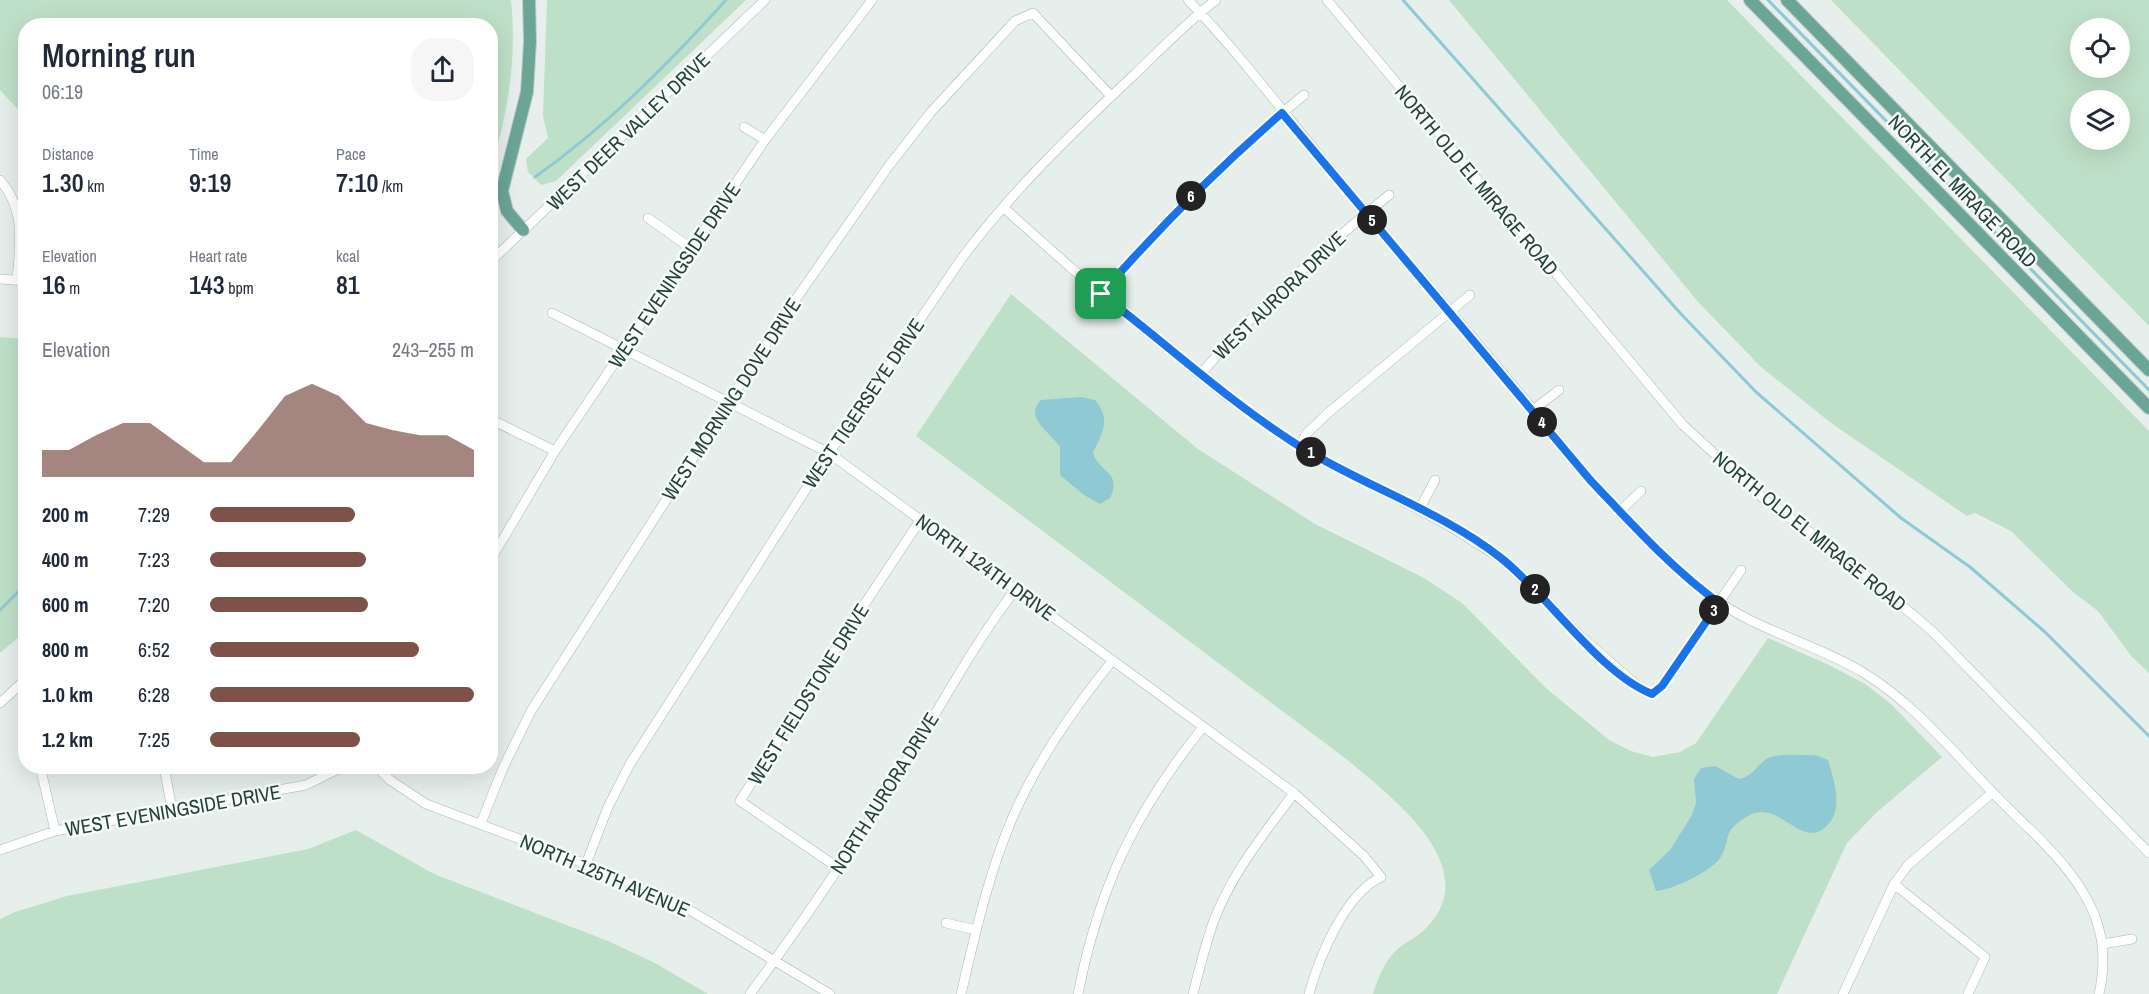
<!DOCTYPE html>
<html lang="en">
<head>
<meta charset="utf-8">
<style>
  :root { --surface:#fff; --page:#f6f6f7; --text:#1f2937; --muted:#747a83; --accent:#7f5249 }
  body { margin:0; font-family:"Archivo Narrow",sans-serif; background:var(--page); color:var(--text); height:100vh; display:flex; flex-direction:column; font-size:22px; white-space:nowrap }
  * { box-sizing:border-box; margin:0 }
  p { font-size:20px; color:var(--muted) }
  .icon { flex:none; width:33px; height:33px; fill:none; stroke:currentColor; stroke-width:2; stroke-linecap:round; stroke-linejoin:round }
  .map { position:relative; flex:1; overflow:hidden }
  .side { position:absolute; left:18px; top:18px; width:480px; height:756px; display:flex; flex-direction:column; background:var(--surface); border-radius:24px; box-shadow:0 6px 24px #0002 }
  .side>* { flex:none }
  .tools { position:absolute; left:2070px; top:18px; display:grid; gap:12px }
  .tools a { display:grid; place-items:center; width:60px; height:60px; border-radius:50%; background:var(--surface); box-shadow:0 6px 24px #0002; font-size:30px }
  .pin { position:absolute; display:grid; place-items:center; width:51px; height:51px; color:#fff; margin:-26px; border-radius:12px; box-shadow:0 3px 9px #0006 }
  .km { position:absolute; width:30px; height:30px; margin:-15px; border-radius:50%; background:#222; color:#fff; font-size:16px; line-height:30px; text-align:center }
  .round { display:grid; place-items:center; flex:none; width:63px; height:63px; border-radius:24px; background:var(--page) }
  .summary { display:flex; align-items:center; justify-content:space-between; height:102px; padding:0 24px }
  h1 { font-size:33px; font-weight:600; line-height:45px }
  .stats { display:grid; grid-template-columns:repeat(3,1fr); gap:9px; height:102px; padding:6px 24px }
  .stats div { display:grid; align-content:center }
  .stats b { font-size:26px; font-weight:600 }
  .stats small { font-size:16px; font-weight:400 }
  .stats p { font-size:16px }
  .chart { height:168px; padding:12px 24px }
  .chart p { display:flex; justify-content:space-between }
  .chart svg { width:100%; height:108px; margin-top:6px; fill:var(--accent); opacity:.7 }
  ul { padding:0 24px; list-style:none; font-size:20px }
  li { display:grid; grid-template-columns:96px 72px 1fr; align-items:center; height:45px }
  li i { height:15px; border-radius:8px; background:var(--accent) }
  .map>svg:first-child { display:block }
</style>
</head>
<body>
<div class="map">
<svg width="2149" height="994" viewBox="0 0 2149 994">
  <rect width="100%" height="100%" fill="#e6efeb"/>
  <!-- green -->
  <path fill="#bfe0c8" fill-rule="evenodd" d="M0,0h511c6,61 -3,111 -20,169l-1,-143h-464l-1,91 -25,-27z
    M547,0h199l-190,181 -15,4 -13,-13 -2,-13 22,-21 -5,-22z
    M1449,0h278l422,431v242l-17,-16 -34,-46 -25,-19 -62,-61 -36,-18 -8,3 -136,-93 -70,-56 -62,-64z
    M1831,0h318v326zM2080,28h40v40h-40zM2080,100h40v40h-40z
    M1011,294l187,155 117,75 109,54 38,25 85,86 62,51 22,11 22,6 27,-5 16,-9 72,-105 61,27 36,19 25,19 52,54 -65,55 -30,31 -70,151h-404c5,-17 13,-36 27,-47 8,-6 19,-11 26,-19 61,-61 -37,-133 -81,-170l-429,-322z
    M0,337l25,2 1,292 -26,22z
    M356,830l78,44 174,67 47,22 53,31h-708v-75l15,-7 52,-16 241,-47z"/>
  <!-- water -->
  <path fill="#8ec9d4" d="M1081,397l14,3c16,18 8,33 -2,52 5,21 30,19 17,46l-10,6 -16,-9 -24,-20v-28c-9,-14 -37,-30 -19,-47z
    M1815,755l13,5c5,17 15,46 2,62 -26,34 -49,-23 -80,-7 -31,17 -17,23 -30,43 -10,14 -48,32 -64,33l-7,-21 21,-20 22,-35 4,-12 -2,-24 7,-11 14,-2 24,13c12,-2 18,-13 27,-20 12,-7 35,-3 49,-4z"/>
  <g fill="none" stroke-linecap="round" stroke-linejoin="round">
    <!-- stream -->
    <path stroke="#8ec9d4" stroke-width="3" d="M1403,0l278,314 75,78 145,126 69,49 75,65 104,104
      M1768,0l381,390
      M535,177c71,-50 133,-113 191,-177
      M0,610l26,-26"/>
    <defs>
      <path id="minor" d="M1188,0c54,56 102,121 152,181 63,77 130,151 193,229 53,65 108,134 176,185 47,36 106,48 155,78 51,31 91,81 132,123 30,31 66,60 88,98 19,31 23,65 15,100
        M1327,0l356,425 81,74 83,60 86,73 216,221
        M744,127l21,13
        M0,180c26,30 20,64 17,100
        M1004,208l66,59 156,129 74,51 146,77 57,36 73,72 66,58 10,4 10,-8 79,-116
        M648,218l44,31
        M490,262l275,-262
        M0,279l26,2
        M1101,294c62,-73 129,-139 203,-199
        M552,313l277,140 465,340 70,63 17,21c-36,17 -62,80 -72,117
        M1200,375c56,-67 121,-125 189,-180
        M1533,410l26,-20
        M490,419l65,32
        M1300,447l6,-13 22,-21 142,-118
        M1419,510l16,-30
        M1620,511l21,-20
        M490,561l65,-110 210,-311 107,-140
        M0,703l26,-24
        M164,766l8,44
        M376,766l14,14 36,24 160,60 95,41 149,89
        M41,770l14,61
        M481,823l22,-55 28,-57 251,-392 106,-152 43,-55 84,-91 18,-8 78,83
        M0,850l55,-19 251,-46 38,-19
        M586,864l22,-57 22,-43 199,-311 133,-195c50,-67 112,-127 173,-184 26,-25 52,-52 81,-74
        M837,867l-97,-66 118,-187 63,-95
        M1894,884l91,73 -17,37
        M946,923l30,7
        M2103,944l29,-5
        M750,994c55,-74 107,-152 155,-231 37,-58 68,-118 110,-173
        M961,994c14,-59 27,-119 51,-175 25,-58 61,-109 100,-158
        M1078,994c21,-107 57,-182 125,-267
        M1193,994c6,-24 12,-48 20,-71 18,-49 51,-89 81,-130
        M1843,994l51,-110 14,-19 84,-72"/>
      <path id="major" d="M1750,0l399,408
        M1787,0l362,370
        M523,230l-16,-19 -5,-20 25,-99 3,-51 -1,-41"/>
    </defs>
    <!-- minor casing -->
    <use href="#minor" stroke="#a8b8b2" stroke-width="10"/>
    <!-- major casing -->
    <use href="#major" stroke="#c2cac8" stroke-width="14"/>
    <!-- minor -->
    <use href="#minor" stroke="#fff" stroke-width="9"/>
    <!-- major -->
    <use href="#major" stroke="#6aa596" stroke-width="12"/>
  </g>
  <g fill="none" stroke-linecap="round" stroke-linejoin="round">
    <defs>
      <path id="route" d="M1282,113l309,368c41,43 80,87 128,122l-57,83 -10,8c-53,-21 -104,-99 -151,-136 -60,-47 -137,-72 -202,-112 -71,-45 -131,-101 -198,-152 57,-65 116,-125 181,-181z"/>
    </defs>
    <!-- route casing -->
    <use href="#route" stroke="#fff" stroke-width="12"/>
    <!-- route -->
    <use href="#route" stroke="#1a73e8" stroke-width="8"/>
  </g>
  <g text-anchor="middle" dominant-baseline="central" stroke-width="5" stroke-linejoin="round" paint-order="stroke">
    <!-- street labels -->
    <g font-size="20" fill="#24423a" stroke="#f7fbf9">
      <text transform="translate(628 131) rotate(-44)">WEST DEER VALLEY DRIVE</text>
      <text transform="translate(1477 180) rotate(50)">NORTH OLD EL MIRAGE ROAD</text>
      <text transform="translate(1963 191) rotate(46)">NORTH EL MIRAGE ROAD</text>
      <text transform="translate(674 275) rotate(-56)">WEST EVENINGSIDE DRIVE</text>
      <text transform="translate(1279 295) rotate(-44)">WEST AURORA DRIVE</text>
      <text transform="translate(731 399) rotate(-57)">WEST MORNING DOVE DRIVE</text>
      <text transform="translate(863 403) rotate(-56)">WEST TIGERSEYE DRIVE</text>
      <text transform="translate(1810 531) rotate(39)">NORTH OLD EL MIRAGE ROAD</text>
      <text transform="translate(986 567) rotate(36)">NORTH 124TH DRIVE</text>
      <text transform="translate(808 694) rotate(-58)">WEST FIELDSTONE DRIVE</text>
      <text transform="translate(884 793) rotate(-58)">NORTH AURORA DRIVE</text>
      <text transform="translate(173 810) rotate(-10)">WEST EVENINGSIDE DRIVE</text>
      <text transform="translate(605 875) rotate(23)">NORTH 125TH AVENUE</text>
    </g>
  </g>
</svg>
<div class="tools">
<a><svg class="icon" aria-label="locate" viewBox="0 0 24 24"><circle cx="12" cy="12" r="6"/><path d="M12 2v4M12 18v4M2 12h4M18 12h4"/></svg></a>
<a><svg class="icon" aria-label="layers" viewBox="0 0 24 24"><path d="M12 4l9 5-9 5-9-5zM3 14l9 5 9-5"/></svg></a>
</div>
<div class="pin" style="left:1101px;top:294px;background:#1e9e55"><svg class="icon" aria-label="arrive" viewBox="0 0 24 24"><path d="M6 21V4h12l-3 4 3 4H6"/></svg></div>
<b class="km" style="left:1311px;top:452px">1</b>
<b class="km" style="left:1535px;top:589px">2</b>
<b class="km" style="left:1714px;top:610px">3</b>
<b class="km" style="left:1542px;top:422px">4</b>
<b class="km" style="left:1372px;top:220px">5</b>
<b class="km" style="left:1191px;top:196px">6</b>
<section class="side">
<div class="summary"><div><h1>Morning run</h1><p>06:19</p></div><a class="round"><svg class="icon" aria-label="share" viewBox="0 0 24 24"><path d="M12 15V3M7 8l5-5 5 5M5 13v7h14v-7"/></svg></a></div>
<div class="stats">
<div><p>Distance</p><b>1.30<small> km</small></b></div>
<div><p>Time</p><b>9:19</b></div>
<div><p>Pace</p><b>7:10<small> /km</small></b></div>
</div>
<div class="stats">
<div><p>Elevation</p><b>16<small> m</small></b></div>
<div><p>Heart rate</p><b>143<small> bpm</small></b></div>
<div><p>kcal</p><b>81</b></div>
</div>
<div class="chart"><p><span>Elevation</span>243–255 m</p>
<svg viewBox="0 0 160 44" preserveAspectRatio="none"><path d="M0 44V33L10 33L20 27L30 22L40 22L50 30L60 38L70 38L80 25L90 11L100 6L110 11L120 22L130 25L140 27L150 27L160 33V44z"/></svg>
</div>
<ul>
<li><b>200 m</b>7:29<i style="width:55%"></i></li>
<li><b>400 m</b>7:23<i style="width:59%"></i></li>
<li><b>600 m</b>7:20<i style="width:60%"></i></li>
<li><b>800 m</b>6:52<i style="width:79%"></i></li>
<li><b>1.0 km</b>6:28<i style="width:100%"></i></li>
<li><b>1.2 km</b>7:25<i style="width:57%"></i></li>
</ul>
</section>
</div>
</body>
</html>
